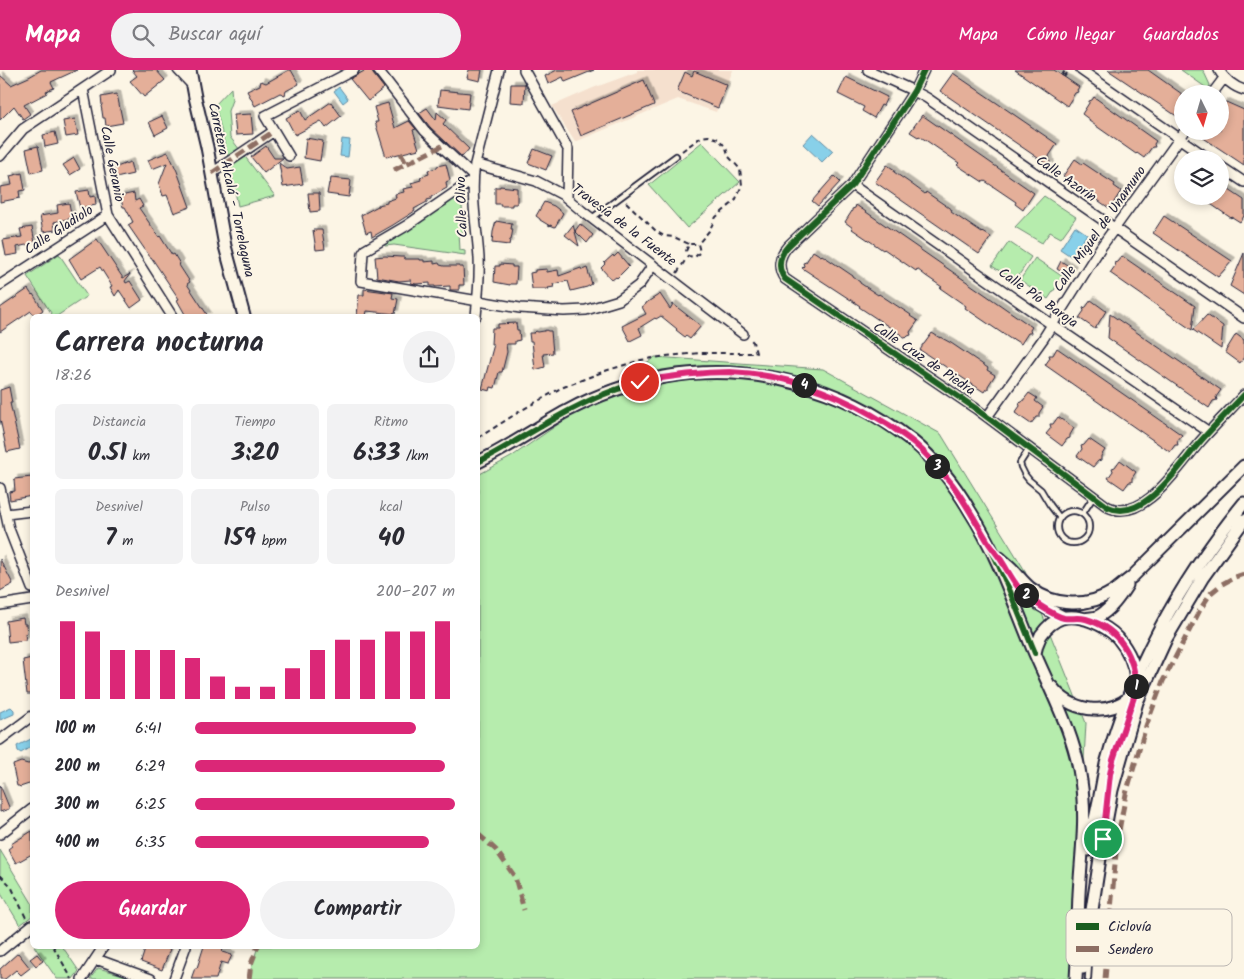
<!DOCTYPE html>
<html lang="es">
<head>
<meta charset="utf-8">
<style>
  :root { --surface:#fff; --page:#f2f2f3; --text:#2b2b33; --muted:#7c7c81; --accent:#db2777 }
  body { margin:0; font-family:Kalam,sans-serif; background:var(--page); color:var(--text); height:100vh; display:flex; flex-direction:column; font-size:19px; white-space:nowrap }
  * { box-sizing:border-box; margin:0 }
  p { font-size:16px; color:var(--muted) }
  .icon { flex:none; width:28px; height:28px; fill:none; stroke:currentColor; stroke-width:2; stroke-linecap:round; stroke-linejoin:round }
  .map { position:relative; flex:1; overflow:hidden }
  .details { position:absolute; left:30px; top:244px; width:450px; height:635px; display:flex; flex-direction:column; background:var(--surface); border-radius:8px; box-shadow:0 2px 8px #0003 }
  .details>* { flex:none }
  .needle { width:32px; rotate:175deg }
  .fabs { position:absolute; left:1174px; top:15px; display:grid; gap:10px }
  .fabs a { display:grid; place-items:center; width:55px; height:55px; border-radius:50%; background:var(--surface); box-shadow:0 2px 8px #0003; font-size:25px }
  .pin { position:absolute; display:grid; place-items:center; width:42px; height:42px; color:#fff; margin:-21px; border:2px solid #fff; border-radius:50%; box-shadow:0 1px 5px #0007 }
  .km { position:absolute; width:25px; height:25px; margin:-12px; border-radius:50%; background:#222; color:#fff; font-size:14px; line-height:25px; text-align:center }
  .round { display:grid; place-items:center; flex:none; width:52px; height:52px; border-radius:26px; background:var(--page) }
  .headline { display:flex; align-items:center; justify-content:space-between; height:85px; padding:0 25px }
  h1 { font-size:28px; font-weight:600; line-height:38px }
  .metrics { display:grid; grid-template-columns:repeat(3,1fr); gap:8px; height:85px; padding:5px 25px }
  .metrics div { display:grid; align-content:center; border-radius:8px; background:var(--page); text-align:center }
  .metrics b { font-size:25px; font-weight:600 }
  .metrics small { font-size:14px; font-weight:400 }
  .metrics p { font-size:14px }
  .chart { height:140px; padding:10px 25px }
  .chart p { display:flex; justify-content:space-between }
  .chart svg { width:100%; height:90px; margin-top:5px; stroke:var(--accent); stroke-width:6 }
  .primary-button { display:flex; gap:10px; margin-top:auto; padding:10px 25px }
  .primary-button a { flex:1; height:58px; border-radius:30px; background:var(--accent); color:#fff; font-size:20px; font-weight:600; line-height:58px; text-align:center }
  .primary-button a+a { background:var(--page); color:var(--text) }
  ul { padding:0 25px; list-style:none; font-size:16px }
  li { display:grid; grid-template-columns:80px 60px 1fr; align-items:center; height:38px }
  li i { height:12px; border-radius:6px; background:var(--accent) }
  header { display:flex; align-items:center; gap:30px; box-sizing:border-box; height:70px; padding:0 25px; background:var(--accent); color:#fff }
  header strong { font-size:24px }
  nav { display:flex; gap:28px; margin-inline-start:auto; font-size:18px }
  .search { width:350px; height:45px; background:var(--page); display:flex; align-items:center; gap:12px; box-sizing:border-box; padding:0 18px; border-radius:28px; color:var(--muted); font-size:19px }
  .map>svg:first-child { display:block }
</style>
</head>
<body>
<header>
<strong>Mapa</strong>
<div class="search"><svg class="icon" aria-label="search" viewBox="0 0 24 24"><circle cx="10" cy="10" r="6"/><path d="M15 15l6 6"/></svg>Buscar aquí</div>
<nav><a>Mapa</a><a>Cómo llegar</a><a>Guardados</a></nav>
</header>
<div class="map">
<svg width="1244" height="909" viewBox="0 0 1244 909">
  <defs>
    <filter id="shadow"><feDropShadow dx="3.5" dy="-3.5" stdDeviation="0" flood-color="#0004"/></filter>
  </defs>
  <rect width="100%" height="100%" fill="#fcf5e5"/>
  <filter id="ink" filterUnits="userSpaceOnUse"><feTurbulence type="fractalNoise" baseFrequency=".02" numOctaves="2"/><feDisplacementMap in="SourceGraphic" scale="10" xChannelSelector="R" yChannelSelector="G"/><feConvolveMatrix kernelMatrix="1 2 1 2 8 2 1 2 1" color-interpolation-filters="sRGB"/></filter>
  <g filter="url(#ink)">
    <!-- built -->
    <path fill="#f5e0ce" d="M637,0h96l-17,42 -38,-13 -103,43 -23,-36 41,-18 44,-16z"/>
    <!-- green -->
    <path fill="#b6ecad" stroke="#6c8774" d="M1181,0h22l7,15 -2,4z
      M231,18l1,12 -4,11 2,26 45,59 -37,10 -8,-39 -15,-62z
      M702,72l38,40 -53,46 -38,-43z
      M459,124h2l3,38h-5l1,18 5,1v4l-71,-10 -9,1 -1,-2 23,-13z
      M1044,126l32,21 -15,21 -11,-6 -8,11 -27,-16z
      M1009,172l22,15 -16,24 -23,-15z
      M59,184l28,42 -30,20h-4l-26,-40z
      M1035,188l28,19 -15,22 -28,-19z
      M655,287l168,12 118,65 83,135 62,154 -14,256h-824l10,-33h220v-471l33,-18z
      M0,780l32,53v13l-12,9 -20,-33z
      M34,876h28l17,25 -6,8h-16z
      M98,898l40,11h-48z"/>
    <!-- water -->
    <path fill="#88d0e9" stroke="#5f8aa3" d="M339,17l9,12 -5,4 -9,-12z
      M813,63l20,18 -11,11 -19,-18z
      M342,69l8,1 -2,17 -8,-1z
      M1075,156l12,8 -15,23 -12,-8z
      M11,637l3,3v4l-14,6v-8z
      M31,669l1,3v4l-11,7 -3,-2 -1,-5z"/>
    <!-- building -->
    <path fill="#e4af99" stroke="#22223b" filter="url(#shadow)" d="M41,0h36l-26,12 3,6 -8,3 1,2 -23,12 6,9 -7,5 -9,-13 -14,14v-45l11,10 18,-8z
      M132,0h24l9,10 -21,17 -14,-16 7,-5z
      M289,0h2l8,14 -13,7 -1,4 -5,-2 -25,13 -8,-15 13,-6 1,-4 5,2z
      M366,0h6l1,4 11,14 -16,13 -18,-22z
      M469,0h13l-2,11 -13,-3z
      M557,0h37l-29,12 -2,-5 -15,7 -3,-8z
      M1015,0h39l25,17 -2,3 1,2 -3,1 -8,13z
      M1108,0h40l34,24v20l-3,1 -1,2z
      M694,1l33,14 -9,23 -41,-17 8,-19 7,4z
      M953,3l104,71 -8,12 2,11 -111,-76z
      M846,7l41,20 -4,9 -2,-1 -7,13 -12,-7 2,-4 -26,-13z
      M644,10l10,25 -73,31 -10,-24z
      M511,14h14l-1,19 -14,-1z
      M440,20l30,3 -2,16 -30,-4z
      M117,24l6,29 -17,3 -1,-8h-2l-1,-7 -1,-5 1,-1 -1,-8z
      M1094,27l62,44 -2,3 1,3h-3l-8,11 -7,-5 -1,1 -47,-33 1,-1 -8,-6 7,-11v-2l3,-1z
      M331,32l10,14 -15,12 -5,-7 -26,14 -9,-17 14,-8 5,10z
      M1226,32l18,8v55l-51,-34h27v-25z
      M388,33l7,25 14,-7 7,8 -3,1 6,19 -33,8 -11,-35h3l-4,-15z
      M427,38l9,12 1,-8 9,8 -3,4 26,25 -7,8 -32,-30 -11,-14z
      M251,44l2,20 -17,1 -2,-20z
      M922,45l112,78 -11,17 -8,-6 1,-2 -31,-21 -2,1 -26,-17 2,-2 -32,-22 -8,-5 -1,1 -8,-5z
      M162,46l6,12 -13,7 -6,-13z
      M75,49l3,16 -12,2 -3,-16z
      M55,62l3,12 -13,3 -2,-12z
      M306,68l17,3 -3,20 -16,-3z
      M38,76l5,24 -12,3 -5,-24z
      M266,76l8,12h9l-19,15 -13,-16z
      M534,79l18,7 -6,14 -18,-7z
      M168,82l9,19 13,36 -16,6 -7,-18 -4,1 -4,-12 8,-21 -15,6 -4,-9z
      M74,88l6,11 -10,6 -7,-10z
      M1075,89l7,5 1,-1 21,14 11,7 -1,2 7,5 -7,11v3h-3l-2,3 -46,-32z
      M130,92l3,12 -17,4 -2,-10z
      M279,93l8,6 13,-2 3,17 -20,3z
      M446,94l4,16 -4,2 1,6 -16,9v2l-4,1v2l-13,7 1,2 -22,14 -21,12 -1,-6 -5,2 -5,-18 17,-9v-1l9,-2v-2l9,-3 -1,-4 9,-2 -1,-3 10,-2 -2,-4 10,-3 -1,-3 9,-3 -1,-4 9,-2v-2z
      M887,95l8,5 -1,2 16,11 15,11 1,-2 26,18 -1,2 31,21 1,-1 8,5 -12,17 -104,-72z
      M22,103l3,17 -6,1 1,7 -20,4v-15l12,-2 -2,-9z
      M834,106l6,6 -22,24 -6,-5z
      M331,108l20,2 -2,17 -22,-3 2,-11 1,1z
      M1220,114l24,16v16l-4,6 -8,-5 -1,1 -32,-22h21z
      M500,116l17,2v16h-5v2h-12l1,-2h-6v-17h5z
      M89,120l1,7 5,-1 1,9 -16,3 -4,-16z
      M134,123l1,8 4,-2 4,7 -4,2 20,29 1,-1 12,19 2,-1 6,10 -1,1 11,17 -3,2 21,32h-22l-9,-16 2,-1 -28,-42h-1l-22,-32 5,-3 -8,-15h-2l-3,-11z
      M308,123h11l1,18 -10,1z
      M544,132l10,4 9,7 -8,14 -5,-2v1l-10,-6v-1l-4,-3z
      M69,133l3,15 -18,4 1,8 -12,2 -3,-16 18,-3 -1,-8z
      M856,135l176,122 -2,3 1,3h-3l-7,11 -8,-5 -1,1 -47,-32 1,-2 -26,-18 2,-1 -16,-11 -9,-7 -1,2 -32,-22 -1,1 -31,-21 1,-1 -8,-6 7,-11v-2l3,-1z
      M1164,146l68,45 -14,16 -65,-44z
      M496,151l16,3 -1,5h2l-2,11h-1l-1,5 -17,-2 1,-11z
      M580,154l13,11 -6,8 -12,-12z
      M573,155l6,21 -14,-11z
      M32,157l3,16 -18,4 1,7 -12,2 -3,-16 19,-3 -2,-8z
      M313,160h9l3,19 -9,1z
      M97,169l26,39 7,-4 -5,7 1,2 4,-2 12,19 -11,8 -12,-18 -4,6 -5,-9 2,-1 -12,-19 -19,12 -12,-20z
      M813,181l8,5 1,-1 31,21v1l7,5v1l18,12 1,-1 32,21 -1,1 8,5 -8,11 1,3 -3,1 -2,2 -47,-31 1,-1 -58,-38 2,-2 -1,-3 3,-1z
      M618,183l11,13 -12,12 -1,-1 -4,3 -11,-12 4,-4 -1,-1 9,-8 1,2z
      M1244,183v42l-14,-9z
      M385,186l16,1h3l1,2h15v1h4v2l10,-1v3l5,-1 1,2 4,1h15v1h4l1,18h-5v5h-9v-4l-15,1v-1h-5v-3l-14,1 -5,-1v-3l-12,1 -22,-4 -2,-20z
      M1122,186l73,50 -3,24 -82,-57 5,-7 -1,-3 3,-1z
      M1061,191l12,8 -5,7 -11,-7z
      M500,194l12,1v2h5l-1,17h-6v1l-16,-3 1,-16h5z
      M581,198l1,2 5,-2 5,16 -5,3 -16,4 -3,-10 -15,3 1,3 -6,1 1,1h-17l-2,-16 5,-1v-2l12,-1v3l11,-2 1,6z
      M28,219l4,6 1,-1 10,16 -8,6 -4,-5 -31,21v-24z
      M364,219l29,4 -1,5 6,1 -3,15 -28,-3 -1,5h-9l2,-21h5z
      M660,224l10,15 3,-5 28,22 -11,13 -4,-3 -1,1 -9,-7 1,-1 -16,-13 -5,3 -1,-1 -16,10 3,7 -12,6 -8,-15 24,-12 -4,-7 4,-3v-1z
      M1091,230l15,11 -11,18 -16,-11 5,-7 -1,-3 3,-1z
      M1110,244l111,76 -5,7 1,3 -4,1 -4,7 -101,-70z
      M1207,245l16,11 -2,23 -28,-19z
      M516,253l1,7h2l1,10 -5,1v3h-9l1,8 -5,20h-3l-4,16 -4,-1 -1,4 -8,-2 12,-45h-3l1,-16h6v-4z
      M546,260l2,1h3l2,22 -10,1 2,13 -10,3 -3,-29h-2l-1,-8h5l2,-2 2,1 6,-1z
      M932,263l8,5v-1l11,6 37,25 -1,2 8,5 -7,11v3h-2l-2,3 -64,-42 2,-3v-2l2,-1z
      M1236,264l8,6v17l-4,6 -15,-11z
      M1057,278l125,87 -5,6 1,4h-3l-5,7 -125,-87 5,-7 -1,-3h4z
      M9,317l3,16h-2l10,46 -13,3 -7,-33v-29z
      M1029,323l8,5 -2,3 8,6 -4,6v4h-3l-5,7 -16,-11 5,-7 -1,-3 3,-1z
      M1058,347l16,11 -4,7v3l-3,1 -5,7 -16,-12 5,-6 -1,-4h3z
      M1089,369l16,11 -4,6v4l-3,1 -5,6 -16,-11 5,-7 -1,-3 3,-1z
      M1120,390l16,12 -4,6v4h-3l-5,7 -16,-11 5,-7 -1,-3 3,-1z
      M32,407v19l-22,4 -1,-8 6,-1 -1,-12z
      M0,489l13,25 -13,7z
      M23,548l1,6h2l1,10h-2l1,6 -18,2 -2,-21z
      M32,588v36h-5l-4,-34z
      M21,692l7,2 4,-1v20l-12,4 -1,-1h-2l-4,-18h1l-1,-3z
      M0,715l9,22v2l-9,3z
      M32,761v23l-16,9 -8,-14 4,-3 -1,-2z
      M146,876h17l7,3 -8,21 -21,-8z
      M204,876h20l-2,6 10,3 -4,9 -7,-2 -5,17h-25l4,-11h2z
      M18,883l12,15 -9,7 -5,-5 -11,9h-5v-10z
      M37,884l6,7 -7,5 -6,-7z"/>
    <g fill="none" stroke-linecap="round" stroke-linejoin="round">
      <defs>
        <path id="lane" d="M592,148l84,-62
          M1029,379l-9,14 1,4 4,8 4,5 12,10 9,15 10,13
          M1057 457a16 16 0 1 1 32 0a16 16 0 1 1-32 0Z
          M1083,443l11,-17
          M1088,909l1,-16"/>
        <path id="street" d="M178,0l15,16
          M378,0l47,61 48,45
          M524,0l44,79 -1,49
          M868,0l46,21 13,7 317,220
          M924,0l-10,21 -11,17 -51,77 -64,61c-9,10 -11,22 -3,33l190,129 133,99c35,17 71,-41 91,-64 14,-16 30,-32 45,-48
          M1081,0l128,89
          M1219,0c5,9 15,17 25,20
          M83,19l25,126 64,101
          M1212,24l12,-16
          M0,86l23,-27 88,-59
          M289,86l-24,-40 89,-46
          M475,94l61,17 27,14 19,16 161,123
          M1220,96l24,16
          M212,103l62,-42
          M473,110l-67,46 -41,24 -2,3 -2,28 159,27 44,3 22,-1 33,-10 20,-15 14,-20
          M852,115l186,130 171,117
          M0,215l108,-70
          M476,246c2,-19 4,-39 3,-58 -2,-31 -9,-64 -4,-94l24,-94
          M987,347l56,-78 58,-92 84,-116
          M0,418l9,41 23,59
          M6,444l26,-3
          M0,535l32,-5
          M0,670l32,-24
          M0,764l32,-25
          M0,881l32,-26
          M96,889l55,20
          M82,909l22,-33
          M174,909l12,-33"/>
        <path id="secondary" d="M190,0l5,27 12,50 18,99 19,70
          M478,392c30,-14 59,-35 89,-51 30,-16 64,-28 97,-34 87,-15 178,9 247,63 24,19 44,45 59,71 27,42 43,90 62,136 18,43 43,87 49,134 6,38 0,75 -2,113 -1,19 -1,38 -1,57
          M1000,488c4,4 10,8 14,13 5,6 10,12 16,17 24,19 58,20 84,3 6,-4 12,-10 18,-14l112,-111
          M1013,509c12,19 30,28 50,38
          M1085,549c4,-1 9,-1 12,-2 13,-6 23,-21 30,-32
          M1035,583c1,-6 3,-12 6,-18 5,-7 12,-14 21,-17 17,-5 44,7 56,20 10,12 17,27 18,42
          M1052,617c18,24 53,30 77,11
          M1089,780c2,-15 6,-30 9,-45 3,-13 5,-27 8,-41 26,-96 75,-184 138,-261
          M1083,898l20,-129 9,-49 25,-88 29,-63 37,-62 41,-57
          M1076,909l2,-36"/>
      </defs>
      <!-- lane casing -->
      <use href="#lane" stroke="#22223b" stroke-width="8"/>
      <!-- street casing -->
      <use href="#street" stroke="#22223b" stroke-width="12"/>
      <!-- secondary casing -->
      <use href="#secondary" stroke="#22223b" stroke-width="15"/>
      <!-- path -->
      <path stroke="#22223b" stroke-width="2" stroke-dasharray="5 4" stroke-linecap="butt" d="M1062,6l3,-6
        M1064,7l4,-5
        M682,81l19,-14 8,-1 10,3 7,9 3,9 11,12 2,16 -7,16 -19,16 -7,14 -11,13 2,8 -5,5 -7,-1 -2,-5 3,-7h9
        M626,132l31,30 7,4 10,1 15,7
        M677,203l11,-17
        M932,295l3,-5
        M934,296l3,-5
        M948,305l3,-5
        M950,307l3,-5
        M963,316l4,-5
        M966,318l3,-6
        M478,368l44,-28 39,-22 44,-17 36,-11 25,-4 34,-3h56l-3,-11 -2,-2
        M0,805l11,11 15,32
        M53,876l19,33"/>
      <!-- lane -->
      <use href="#lane" stroke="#fcf5e5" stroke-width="4.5"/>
      <!-- street -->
      <use href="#street" stroke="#fcf5e5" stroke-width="9"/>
      <!-- secondary -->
      <use href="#secondary" stroke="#fcf5e5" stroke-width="11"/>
      <!-- quiet -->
      <path stroke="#8d6e63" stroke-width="5" stroke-dasharray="10 5" stroke-linecap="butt" d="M401,83l5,11
        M394,100l48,-24
        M212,103l62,-42
        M478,764l18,16 19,27 9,33
        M249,909l2,-15 7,-18
        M1105,909l12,-138 9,-47 20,-68 17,-45 38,-73 10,-15 11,-9 13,-7 9,-3"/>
      <defs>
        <path id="cycleway" d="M924,0l-10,21 -11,17 -51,77 -64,61c-9,10 -11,22 -3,33l190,129 133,99c35,17 71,-41 91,-64 14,-16 30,-32 45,-48
          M478,392c12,-6 24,-13 36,-20 33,-19 65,-39 101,-52 88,-31 185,-19 265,29 11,7 24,15 34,24 22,18 40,42 55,66 28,43 46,97 66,144"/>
      </defs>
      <!-- cycleway casing -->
      <use href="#cycleway" stroke="#fcf5e5" stroke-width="9"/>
      <!-- cycleway -->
      <use href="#cycleway" stroke="#1b5e20" stroke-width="6"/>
    </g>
  </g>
  <g fill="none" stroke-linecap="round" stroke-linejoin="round" filter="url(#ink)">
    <defs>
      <path id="route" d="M640,312c30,-6 59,-10 90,-10 57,2 112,23 159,53 8,6 17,11 25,18 14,12 26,26 38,41 14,19 24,38 36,58 4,6 9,12 13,18 7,11 13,23 21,32 7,7 32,24 42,26 7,1 15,-1 22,1 34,10 50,38 50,72l-23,69 -3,14 -7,65"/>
    </defs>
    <!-- route casing -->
    <use href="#route" stroke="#fff" stroke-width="10"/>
    <!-- route -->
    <use href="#route" stroke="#db2777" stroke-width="6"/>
  </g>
  <g text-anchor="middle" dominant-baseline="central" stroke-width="4" stroke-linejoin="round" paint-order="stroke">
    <!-- street labels -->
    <g font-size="14" fill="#22223b" stroke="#fcf5e5">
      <text transform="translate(112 94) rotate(79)">Calle Geranio</text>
      <text transform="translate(1066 109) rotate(35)">Calle Azorín</text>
      <text transform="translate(231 120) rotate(78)">Carretera Alcalá - Torrelaguna</text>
      <text transform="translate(462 137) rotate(-92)">Calle Olivo</text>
      <text transform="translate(624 155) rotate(37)">Travesía de la Fuente</text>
      <text transform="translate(1100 159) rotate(-55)">Calle Miguel de Unamuno</text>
      <text transform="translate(59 160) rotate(-33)">Calle Gladiolo</text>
      <text transform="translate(1038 228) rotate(35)">Calle Pío Baroja</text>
      <text transform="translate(924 289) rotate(34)">Calle Cruz de Piedra</text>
    </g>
  </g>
  <!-- legend -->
  <rect x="1066" y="839" width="166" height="57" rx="8" fill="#fcf5e5" stroke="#bbb6b2" stroke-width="1"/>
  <rect x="1076" y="853" width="23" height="7" fill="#1b5e20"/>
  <rect x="1076" y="876" width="23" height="6" fill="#8d6e63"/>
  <g font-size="14" fill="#22223b">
    <text x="1108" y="861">Ciclovía</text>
    <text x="1108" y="884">Sendero</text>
  </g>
</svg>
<div class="fabs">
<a><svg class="needle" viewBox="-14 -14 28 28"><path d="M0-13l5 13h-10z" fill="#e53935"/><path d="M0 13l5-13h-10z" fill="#7c7c81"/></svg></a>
<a><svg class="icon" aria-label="layers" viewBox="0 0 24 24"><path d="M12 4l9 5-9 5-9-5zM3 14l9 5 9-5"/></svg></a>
</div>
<div class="pin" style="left:1103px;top:769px;background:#1e9e55"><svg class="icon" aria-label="arrive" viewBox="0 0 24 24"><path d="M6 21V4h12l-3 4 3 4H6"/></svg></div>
<div class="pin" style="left:640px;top:312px;background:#d93025"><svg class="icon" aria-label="check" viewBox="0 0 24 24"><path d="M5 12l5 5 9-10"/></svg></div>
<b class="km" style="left:1136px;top:616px">1</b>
<b class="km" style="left:1026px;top:525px">2</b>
<b class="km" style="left:937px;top:396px">3</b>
<b class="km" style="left:804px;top:315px">4</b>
<section class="details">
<div class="headline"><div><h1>Carrera nocturna</h1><p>18:26</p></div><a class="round"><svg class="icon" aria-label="share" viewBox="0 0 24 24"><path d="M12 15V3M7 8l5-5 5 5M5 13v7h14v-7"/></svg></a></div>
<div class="metrics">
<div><p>Distancia</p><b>0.51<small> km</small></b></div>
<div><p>Tiempo</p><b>3:20</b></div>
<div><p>Ritmo</p><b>6:33<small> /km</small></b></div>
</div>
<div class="metrics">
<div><p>Desnivel</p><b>7<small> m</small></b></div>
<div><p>Pulso</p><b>159<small> bpm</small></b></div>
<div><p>kcal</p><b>40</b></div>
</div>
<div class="chart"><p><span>Desnivel</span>200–207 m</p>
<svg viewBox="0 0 160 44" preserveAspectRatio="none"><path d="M5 44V6M15 44V11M25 44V20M35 44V20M45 44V20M55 44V24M65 44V33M75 44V38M85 44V38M95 44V29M105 44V20M115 44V15M125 44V15M135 44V11M145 44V11M155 44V6"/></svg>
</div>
<ul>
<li><b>100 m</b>6:41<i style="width:85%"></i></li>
<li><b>200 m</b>6:29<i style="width:96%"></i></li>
<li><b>300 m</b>6:25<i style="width:100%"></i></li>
<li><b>400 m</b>6:35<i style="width:90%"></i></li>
</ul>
<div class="primary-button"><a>Guardar</a><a>Compartir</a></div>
</section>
</div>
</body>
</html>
